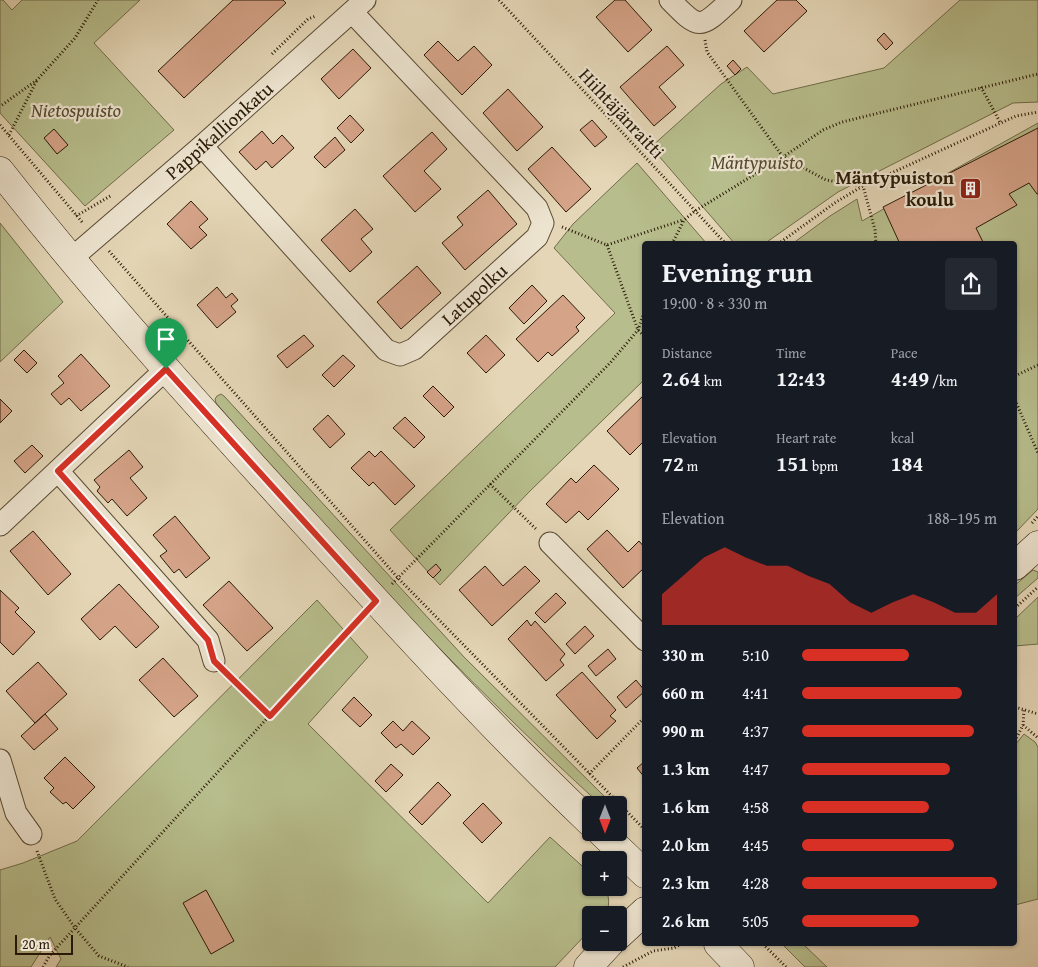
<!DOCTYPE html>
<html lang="en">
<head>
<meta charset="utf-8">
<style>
  :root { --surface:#171b24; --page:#242831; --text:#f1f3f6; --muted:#9ea1a6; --accent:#d93025 }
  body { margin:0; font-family:"Gentium Book Plus",serif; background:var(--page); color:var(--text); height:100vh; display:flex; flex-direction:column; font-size:19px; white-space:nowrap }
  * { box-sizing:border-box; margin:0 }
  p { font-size:16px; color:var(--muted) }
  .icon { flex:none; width:28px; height:28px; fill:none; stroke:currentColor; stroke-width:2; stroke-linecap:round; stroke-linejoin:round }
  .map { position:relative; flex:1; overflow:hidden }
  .side { position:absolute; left:642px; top:241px; width:375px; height:705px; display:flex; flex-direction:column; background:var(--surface); border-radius:5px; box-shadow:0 1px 4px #0004 }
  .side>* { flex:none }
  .needle { width:32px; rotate:180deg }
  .controls { position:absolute; left:582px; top:796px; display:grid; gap:10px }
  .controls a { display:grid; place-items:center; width:45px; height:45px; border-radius:5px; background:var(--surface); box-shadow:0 1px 4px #0004; font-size:25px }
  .scale { position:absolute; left:15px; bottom:12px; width:58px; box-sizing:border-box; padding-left:5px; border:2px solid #2a1a07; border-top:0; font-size:14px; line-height:18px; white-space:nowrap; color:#2a1a07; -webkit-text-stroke:4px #ede4d0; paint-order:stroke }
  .pin { position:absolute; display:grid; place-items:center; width:42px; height:42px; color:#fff; margin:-51px -21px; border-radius:50% 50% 50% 0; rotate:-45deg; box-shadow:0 0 5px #0007 }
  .pin .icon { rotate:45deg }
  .round { display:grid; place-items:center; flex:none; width:52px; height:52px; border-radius:5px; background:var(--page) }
  .headline { display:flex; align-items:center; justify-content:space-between; height:85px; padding:0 20px }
  h1 { font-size:28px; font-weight:600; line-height:38px }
  .figures { display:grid; grid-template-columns:repeat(3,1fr); gap:8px; height:85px; padding:5px 20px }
  .figures div { display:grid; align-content:center }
  .figures b { font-size:21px; font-weight:600 }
  .figures small { font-size:14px; font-weight:400 }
  .figures p { font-size:14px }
  .chart { height:140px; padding:10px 20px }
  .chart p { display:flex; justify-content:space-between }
  .chart svg { width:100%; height:90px; margin-top:5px; fill:var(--accent); opacity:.7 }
  ul { padding:0 20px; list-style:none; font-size:16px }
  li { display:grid; grid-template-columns:80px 60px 1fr; align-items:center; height:38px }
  li i { height:12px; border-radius:6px; background:var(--accent) }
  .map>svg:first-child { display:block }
</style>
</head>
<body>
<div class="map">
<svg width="1038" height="967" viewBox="0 0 1038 967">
  <rect width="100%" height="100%" fill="#e4d6b6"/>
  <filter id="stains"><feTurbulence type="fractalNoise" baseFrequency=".004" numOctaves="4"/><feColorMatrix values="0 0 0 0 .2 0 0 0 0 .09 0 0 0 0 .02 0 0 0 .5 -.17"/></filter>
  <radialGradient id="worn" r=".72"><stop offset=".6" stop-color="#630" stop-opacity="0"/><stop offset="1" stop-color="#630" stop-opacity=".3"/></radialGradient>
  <!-- green -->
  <path fill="#b7bd8c" stroke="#706c4a" d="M0,0h3l9,10 10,-10h118l-46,43 80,87 -89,76 -85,-93z
    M960,0h78v102l-25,1 -175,89 -74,52h-29l-84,-97 70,-63 26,-17 26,27 111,-26z
    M1038,123v386l-21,22 -2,-2v-285h-223l38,-28 27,-17 5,22z
    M637,163l70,81h-62v135l-116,113 -89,93 -50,-55 225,-217 -61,-65 19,-24z
    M0,223l63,79 -63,60z
    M221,394l3,2 240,261 149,148h-12c-137,-125 -264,-261 -385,-402l-1,-4 2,-3z
    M1033,570l5,2v6l-23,20v-13z
    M1038,597v47l-23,2v-27z
    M317,600l51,57 -60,67 180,179 62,-66 41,37v14h13c6,6 6,20 1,27h-14v14l-36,38h-499l5,-8 -11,-22 -19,30h-31v-97l23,-7 54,-22z
    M1024,734l11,8 3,5v152l-23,6v-160z
    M782,944h21l24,23h-22z"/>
  <!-- building -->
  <path fill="#d5a388" stroke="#2a1a07" d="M233,0h50l3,3 -102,95 -26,-27z
    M615,0h10l27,30 -24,22 -32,-35z
    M777,0h19l11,11 -43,41 -20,-21z
    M884,33l9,10 -7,7 -9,-10z
    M438,41l20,20 16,-15 18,19 -30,30 -38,-40z
    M667,46l17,19 -25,22 17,20 -22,19 -34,-39z
    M353,49l18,19 -32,31 -18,-20z
    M733,60l8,9 -6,6 -8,-9z
    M508,89l35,38 -26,24 -34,-38z
    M350,115l14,15 -13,13 -14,-15z
    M592,120l15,17 -12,10 -15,-17z
    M1038,128v66h-1l-8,-11 -20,11 8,11 -41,23 8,16h-84l-17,-37z
    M54,129l14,16 -11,9 -13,-16z
    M262,131l11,13 9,-9 12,13 -22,20 -6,-7 -10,9 -17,-18z
    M432,132l15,17 -23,22 17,18 -26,23 -32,-36z
    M335,137l10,13 -20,18 -11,-11z
    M552,147l39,42 -25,23 -38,-43z
    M488,190l29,34 -52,46 -23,-27 21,-18 -6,-8z
    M191,201l17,18 -9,8 8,8 -16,14 -24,-25z
    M355,209l18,20 -12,10 11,13 -22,20 -29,-32z
    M417,266l24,27 -40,36 -24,-27z
    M532,285l15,16 -23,23 -15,-16z
    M217,287l9,11 6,-5 6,7 -7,6 5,6 -19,16 -20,-23z
    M563,295l22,23 -9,9 3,4 -27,25 -4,-4 -10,10 -22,-23z
    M304,335l10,11 -27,22 -10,-12z
    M486,335l19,20 -19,18 -19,-20z
    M24,350l13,13 -10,10 -13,-13z
    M81,354l29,32 -29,25 -12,-13 -8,7 -10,-11 13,-11 -6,-7z
    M343,355l12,11 -21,21 -12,-12z
    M433,386l21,21 -10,10 -21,-21z
    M645,394v46l-15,15 -23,-24z
    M0,399l12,12 -12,12z
    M328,415l17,19 -15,14 -17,-19z
    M405,417l20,20 -11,11 -21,-20z
    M32,445l11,11 -18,17 -11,-12z
    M129,450l14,17 -13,11 17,20 -20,18 -15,-17 -4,4 -11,-12 3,-4 -6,-7z
    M369,451l6,6 6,-6 34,35 -20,19 -22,-23 -4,4 -18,-18z
    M594,465l25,24 -31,31 -9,-9 -13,12 -20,-19 25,-26 5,5z
    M175,516l35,42 -24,20 -7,-9 -5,4 -14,-17 7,-5 -14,-16z
    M607,530l21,22 11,-11 6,7v19l-22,21 -36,-39z
    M33,531l38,43 -23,21 -38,-44z
    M436,564l5,6 -8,8 -6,-6z
    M485,566l18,20 22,-20 15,15 -48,45 -33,-36z
    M229,581l44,47 -26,23 -44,-46z
    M119,584l40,43 -23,21 -21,-22 -15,14 -19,-21z
    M0,590l19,18 -4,4 20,20 -22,23 -13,-13z
    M556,593l10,10 -21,20 -10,-10z
    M527,620l4,6 4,-5 30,33 -5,6 4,5 -18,16 -38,-42z
    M585,626l9,10 -19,18 -9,-10z
    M608,649l8,10 -20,17 -8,-10z
    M163,658l35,38 -24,21 -35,-37z
    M38,662l29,32 -32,29 -29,-32z
    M582,672l34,38 -6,6 6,5 -19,18 -41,-44z
    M636,680l9,11 -19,17 -9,-11z
    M354,697l18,18 -12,12 -18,-17z
    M45,714l13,15 -24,21 -13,-14z
    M393,721l10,10 9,-10 18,17 -17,17 -12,-11 -5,4 -15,-15z
    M65,757l30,30 -22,22 -7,-7 -3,2 -13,-12 4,-4 -10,-10z
    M645,761v17l-8,-10z
    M391,764l12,11 -17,17 -11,-11z
    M438,782l13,13 -29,30 -13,-13z
    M483,803l19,20 -20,20 -19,-20z
    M206,890l28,51 -23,13 -28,-51z"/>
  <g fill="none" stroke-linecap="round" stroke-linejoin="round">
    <defs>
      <g id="street">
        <path d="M670,0c30,31 30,29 61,0"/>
        <path id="s1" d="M202,146l184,204 14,5 14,-6 123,-112 6,-14 -6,-15 -185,-196"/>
        <path id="s2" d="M71,259l131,-113 163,-146"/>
        <path d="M58,471l150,169 6,21"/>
        <path d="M0,525l166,-156"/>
        <path d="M550,543l95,97"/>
        <path d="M0,760l16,53 15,21"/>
      </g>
      <path id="secondary" d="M0,171c96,122 200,237 304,351 94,103 187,206 287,301
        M1015,566l23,-21
        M601,832l44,42
        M619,935l26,-24
        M718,944l22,23
        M588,967l23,-25"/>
    </defs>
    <!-- street casing -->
    <use href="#street" stroke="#584933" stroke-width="23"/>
    <!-- secondary casing -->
    <use href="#secondary" stroke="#2a1a07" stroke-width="29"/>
    <!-- path -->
    <path stroke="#2a1a07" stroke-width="3" stroke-dasharray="1 2.5" stroke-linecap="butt" d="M499,0l227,244
      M705,40l2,12 76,105 43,23 37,6 12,44 1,14
      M272,54l36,-35 8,-3
      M981,87l20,37
      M2,105l35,-25 38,-42 23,-38
      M0,125l83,98
      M9,135l28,-55
      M76,216l36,-21
      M562,227l45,18 76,-25
      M672,244l12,-24 11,-9 88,-54 40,-27 19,-8 196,-48
      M778,244l58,-42 27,-16 153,-70 22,-4
      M607,245l31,85 7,7
      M109,251l289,327 247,252
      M1015,376l23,-11
      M1015,400l23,53
      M490,484l46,45
      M1032,523l6,-7
      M392,584l218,-221 28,-33 7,-20
      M1015,608l23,-21
      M227,674l43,42
      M1015,707l23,7
      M1023,725l15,13
      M1015,741l8,-16 1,-15
      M589,774l56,-57
      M37,851l18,48 20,29 24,28 29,11
      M763,944l23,23
      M43,967l7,-12 311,-339
      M623,967l30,-16 21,-3 7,-4"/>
    <!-- street -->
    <use href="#street" stroke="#ede4d0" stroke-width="21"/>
    <!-- secondary -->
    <use href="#secondary" stroke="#ede4d0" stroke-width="28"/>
  </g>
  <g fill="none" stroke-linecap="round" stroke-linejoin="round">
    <defs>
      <path id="route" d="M166,369l210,232 -106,115 -56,-55 -6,-21 -150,-169z"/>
    </defs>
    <!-- route casing -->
    <use href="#route" stroke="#fff" stroke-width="10"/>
    <!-- route -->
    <use href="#route" stroke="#d93025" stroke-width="6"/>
  </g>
  <!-- icons -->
  <defs>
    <symbol id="building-square" viewBox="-11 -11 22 22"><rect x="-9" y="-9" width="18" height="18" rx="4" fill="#8f2418" stroke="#ede4d0"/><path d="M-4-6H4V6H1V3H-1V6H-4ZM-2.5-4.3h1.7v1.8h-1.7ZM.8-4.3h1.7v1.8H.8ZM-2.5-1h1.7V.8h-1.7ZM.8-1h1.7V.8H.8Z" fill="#fff"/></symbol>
  </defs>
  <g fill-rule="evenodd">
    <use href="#building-square" x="958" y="176" width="25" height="25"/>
  </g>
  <g text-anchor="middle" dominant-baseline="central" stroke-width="4.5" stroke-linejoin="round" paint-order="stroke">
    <!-- park labels -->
    <g font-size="19" font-style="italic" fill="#544b2f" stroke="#ede4d0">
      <text x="76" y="110">Nietospuisto</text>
      <text x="757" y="162">Mäntypuisto</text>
    </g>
    <!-- street labels -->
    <g font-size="19" fill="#2a1a07" stroke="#ede4d0">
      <text transform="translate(622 113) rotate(47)">Hiihtäjänraitti</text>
      <text stroke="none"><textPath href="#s2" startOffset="196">Pappikallionkatu</textPath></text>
      <text stroke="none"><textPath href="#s1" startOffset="386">Latupolku</textPath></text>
    </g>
    <!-- poi labels -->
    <g font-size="19" font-weight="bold" fill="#2a1a07" stroke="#ede4d0" text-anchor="end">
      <text x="954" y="177">Mäntypuiston<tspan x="954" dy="22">koulu</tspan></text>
    </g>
  </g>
  <rect width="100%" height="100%" filter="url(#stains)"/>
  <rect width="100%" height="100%" fill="url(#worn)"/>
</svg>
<div class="controls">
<a><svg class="needle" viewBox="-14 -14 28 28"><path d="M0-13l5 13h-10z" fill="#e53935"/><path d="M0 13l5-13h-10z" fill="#9ea1a6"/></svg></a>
<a>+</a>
<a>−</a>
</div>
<div class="scale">20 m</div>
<div class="pin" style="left:166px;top:369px;background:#1e9e55"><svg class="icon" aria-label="arrive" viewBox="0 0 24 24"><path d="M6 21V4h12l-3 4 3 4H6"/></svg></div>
<section class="side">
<div class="headline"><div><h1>Evening run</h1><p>19:00 · 8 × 330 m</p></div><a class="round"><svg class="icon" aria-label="share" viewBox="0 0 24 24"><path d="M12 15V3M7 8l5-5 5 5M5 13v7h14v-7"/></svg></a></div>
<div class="figures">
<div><p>Distance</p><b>2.64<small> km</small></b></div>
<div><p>Time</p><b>12:43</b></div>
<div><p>Pace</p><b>4:49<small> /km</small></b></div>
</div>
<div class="figures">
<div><p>Elevation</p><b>72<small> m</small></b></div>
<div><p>Heart rate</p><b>151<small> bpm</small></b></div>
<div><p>kcal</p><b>184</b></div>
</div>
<div class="chart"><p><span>Elevation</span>188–195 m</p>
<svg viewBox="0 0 160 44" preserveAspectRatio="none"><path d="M0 44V29L10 20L20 11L30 6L40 11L50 15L60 15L70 20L80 24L90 33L100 38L110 33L120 29L130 33L140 38L150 38L160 29V44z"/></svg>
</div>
<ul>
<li><b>330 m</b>5:10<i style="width:55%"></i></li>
<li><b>660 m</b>4:41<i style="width:82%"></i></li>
<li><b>990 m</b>4:37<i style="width:88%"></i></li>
<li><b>1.3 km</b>4:47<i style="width:76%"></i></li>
<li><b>1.6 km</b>4:58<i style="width:65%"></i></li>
<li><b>2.0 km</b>4:45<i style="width:78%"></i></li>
<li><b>2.3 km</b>4:28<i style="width:100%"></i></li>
<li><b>2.6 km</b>5:05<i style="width:60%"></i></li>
</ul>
</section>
</div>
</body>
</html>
